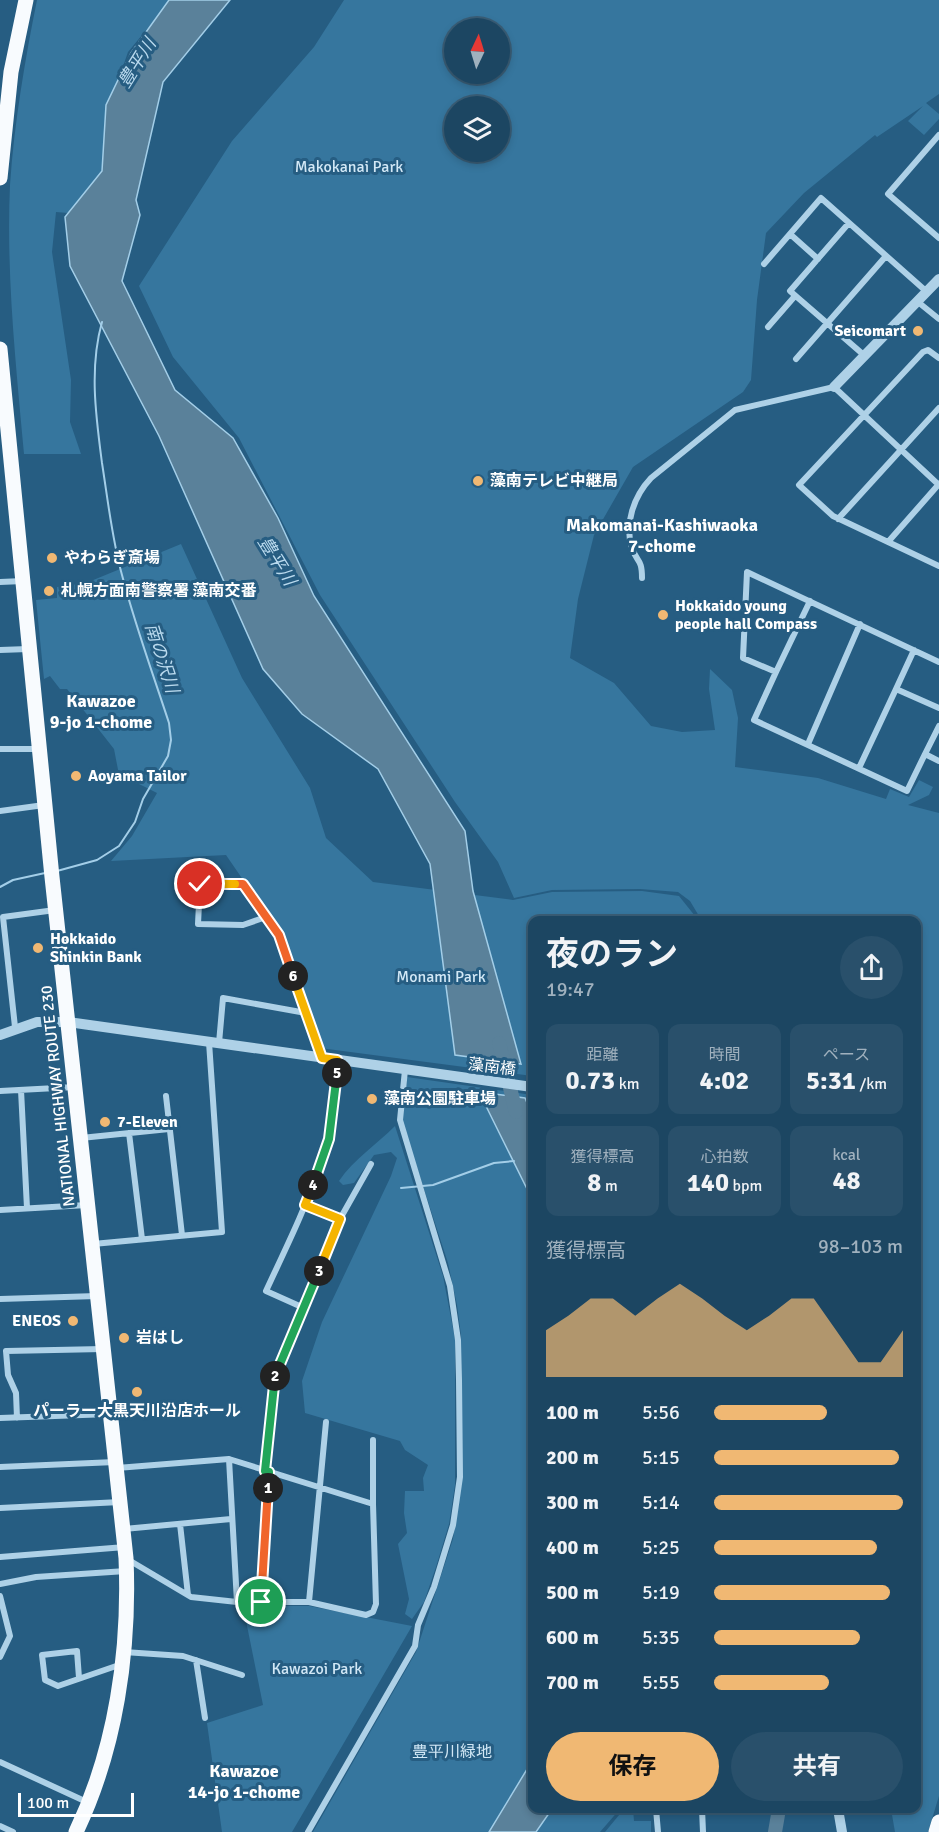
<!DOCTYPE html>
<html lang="ja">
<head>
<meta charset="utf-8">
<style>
  :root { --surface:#1c4662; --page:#29506b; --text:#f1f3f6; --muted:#a0b1be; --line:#3a5e77; --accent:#f0b873 }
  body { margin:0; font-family:Signika,"Noto Sans JP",sans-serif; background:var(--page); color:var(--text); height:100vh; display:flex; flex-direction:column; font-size:22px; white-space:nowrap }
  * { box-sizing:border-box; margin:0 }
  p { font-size:20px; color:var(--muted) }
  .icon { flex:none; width:33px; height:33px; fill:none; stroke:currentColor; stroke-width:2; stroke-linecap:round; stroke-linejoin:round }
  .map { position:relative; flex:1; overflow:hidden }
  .drawer { position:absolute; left:528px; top:916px; width:393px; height:897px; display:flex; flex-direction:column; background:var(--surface); border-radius:12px; box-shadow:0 3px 9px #0003,0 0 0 2px var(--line) }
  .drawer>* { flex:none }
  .needle { width:39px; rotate:4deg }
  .buttons { position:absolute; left:444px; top:18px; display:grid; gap:12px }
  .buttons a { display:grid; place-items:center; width:66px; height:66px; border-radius:50%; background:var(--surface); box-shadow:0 3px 9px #0003,0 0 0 2px var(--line); font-size:30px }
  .scale { position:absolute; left:18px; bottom:15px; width:116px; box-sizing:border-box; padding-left:6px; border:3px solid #fff; border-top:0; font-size:16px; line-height:21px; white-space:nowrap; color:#fff; -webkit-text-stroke:4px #265d82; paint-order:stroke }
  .pin { position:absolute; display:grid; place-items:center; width:51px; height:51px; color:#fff; margin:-26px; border:3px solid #fff; border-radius:50%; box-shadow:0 2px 6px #0007 }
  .km { position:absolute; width:30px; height:30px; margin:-15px; border-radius:50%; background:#222; color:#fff; font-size:16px; line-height:30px; text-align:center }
  .round { display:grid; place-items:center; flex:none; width:63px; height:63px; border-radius:32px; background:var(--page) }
  .overview { display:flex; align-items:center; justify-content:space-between; height:102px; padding:0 18px }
  h1 { font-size:33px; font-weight:700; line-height:45px }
  .stats { display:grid; grid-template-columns:repeat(3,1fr); gap:9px; height:102px; padding:6px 18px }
  .stats div { display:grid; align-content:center; border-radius:12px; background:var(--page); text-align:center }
  .stats b { font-size:26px; font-weight:700 }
  .stats small { font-size:16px; font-weight:400 }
  .stats p { font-size:16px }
  .chart { height:168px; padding:12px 18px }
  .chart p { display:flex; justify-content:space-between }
  .chart svg { width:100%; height:108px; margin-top:6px; fill:var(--accent); opacity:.7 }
  .action { display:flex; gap:12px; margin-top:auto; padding:12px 18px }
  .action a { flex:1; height:69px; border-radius:36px; background:var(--accent); color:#111; font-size:24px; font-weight:700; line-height:69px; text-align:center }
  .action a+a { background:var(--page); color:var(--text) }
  ul { padding:0 18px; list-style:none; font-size:20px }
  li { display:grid; grid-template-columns:96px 72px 1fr; align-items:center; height:45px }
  li i { height:15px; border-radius:8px; background:var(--accent) }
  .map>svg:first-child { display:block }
</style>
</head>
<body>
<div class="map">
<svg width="939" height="1832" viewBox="0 0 939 1832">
  <rect width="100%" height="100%" fill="#265d82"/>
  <!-- green -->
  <path fill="#36769e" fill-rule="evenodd" d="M37,0h134l-43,52 -9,26 -11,91 -21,29 -19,15 -12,-1 -4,40 19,128 -1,42 11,32h-57c-8,-89 -18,-179 -14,-269 4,-60 15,-126 27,-185z
    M344,0h595v94l-13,9 13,11v5l-15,16 -16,-14 15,-15 -46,31 -2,-2 -71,58 -38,40 -9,67 -6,80 -8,12 -110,75 -39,68 -16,64 -8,59 44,25 37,43 31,6 33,-2 -6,-41 1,-20 22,21 6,28 -3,49 83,11 68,21 4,-10 19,8 10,-17 14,7 -4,8 -21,10 31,8v983l-11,36h-33l-4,-23h25v-888h-214l-12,-20 -12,-9 -38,-3 -88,1 -38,8 -16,-36 -43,-60 -135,-207 -81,-157 -66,-81 -34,-71 93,-145 82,-94zM454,28h46v46h-46zM454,106h46v46h-46z
    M181,544l61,134 68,110 16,50 47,44 140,18 39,-8 90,-1 37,5 20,25h-167v155l-212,-28 -39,-113 -55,-80 -115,6 21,-25 25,-43 -18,-9 -19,-4 -6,-31 -47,-60h-7l-10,-13 -6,3 -8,-79 21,-2v-11l29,-4z
    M407,1077l125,18v714h88l-20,23h-287l103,-180 37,-113 9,-59 -1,-145 -4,-30 -9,-42 -46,-141z
    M395,1126l48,150 12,63v146l-6,39 -13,43 -12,35 -12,17 -7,-5 4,-15 -11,-55 9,-11 -3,-20 1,-22h19l-1,-13 5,-13 -23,-15 -5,-9 -95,-28 -3,-32 20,-59 69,-146 6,-18 -6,-6 -17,3 -20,28 -11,2 -4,-4c15,-22 37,-36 56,-55z
    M243,1606h66l103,20 -120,206h-70l-15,-109 56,-18z
    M624,1809h9l1,12h17v11h-46z"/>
  <!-- water -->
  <path fill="#5a819a" stroke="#a3cee8" stroke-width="1.5" d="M169,0h61l-67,82 -27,118 4,15 -18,66 53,109 58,48 45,80 36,78 151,235 8,60 48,173 -66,-9 -25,-191 -52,-95 -76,-55 -39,-45 -104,-233 -89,-170 -5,-49 37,-46 4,-66 25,-52z
    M479,1092l46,6 7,17v84z
    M532,1761v48h20l-16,23h-47z"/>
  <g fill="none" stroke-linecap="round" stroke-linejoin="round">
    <!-- stream -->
    <path stroke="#a3cee8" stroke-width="2" d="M57,871l40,-11 22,-14 16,-24 8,-23 25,-43 3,-16 -2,-17c-16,-49 -34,-98 -47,-148 -10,-36 -14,-74 -20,-112 -6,-46 -13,-95 0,-141
      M0,887l13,-7 32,-7
      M401,1188l32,-3 61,-22 20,-2"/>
    <!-- river -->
    <path stroke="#5a819a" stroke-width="14" d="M499,1043l17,69
      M775,1832l4,-23"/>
    <!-- minor -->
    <path stroke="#aed1e7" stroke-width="6" d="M939,135l-51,59 51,44
      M848,224l-58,67 75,65
      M790,234l28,25
      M764,264l57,-66 106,94
      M918,302l21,17
      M768,327l27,-31
      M939,358l-11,-8 -5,2 -124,133 34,31 106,50
      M796,359l90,-103
      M838,519l101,-111
      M888,542l51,-58
      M642,578c0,-20 -5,-15 -10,-30 -8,-24 2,-52 19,-70l84,-68 99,-23 105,98
      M0,582l23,-1
      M0,650l28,-1
      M914,650l-18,39 43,19
      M939,662l-192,-90 -4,86 33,14 -22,48 153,71 18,-37 14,7
      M776,672l34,-71
      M808,744l52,-120
      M0,749h38
      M925,754l14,-28
      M859,768l37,-79
      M0,811l44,-6
      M266,917l-23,8 -45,-1 2,-40 43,-1 36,52 43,123
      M15,1027l-12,-110 52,-7
      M219,1043l4,-45 83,15
      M21,1090l6,118
      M0,1091l75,-4
      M166,1096l16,139
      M129,1133l13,106
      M81,1138l88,-9
      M305,1205l35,14
      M0,1210l87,-5
      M93,1244l129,-12 -13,-190
      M0,1299l97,-3
      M304,1308l-38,-17c36,-78 71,-143 71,-231
      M0,1418l110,-4
      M17,1418l-1,-25 -8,-18 -2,-24 97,-2
      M373,1440v64
      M229,1459l8,143
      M0,1467l115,-5
      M117,1468l112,-9 144,45 3,100 -3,8 -7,3 -57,-13h-72l-46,-5 -64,-38
      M265,1471l10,-96 65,-156 31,-55
      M0,1508l120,-6
      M180,1524l8,71
      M124,1529l107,-10
      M0,1557l125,-10
      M0,1584l36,-7 90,-6
      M0,1596l10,40 -10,21
      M260,1602l9,-130
      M309,1602l17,-180
      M124,1652l59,4 59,19
      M196,1660l9,58
      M79,1678l-2,-27 -35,4 3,25 13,6 64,-22
      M0,1762l89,41
      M656,1809l2,23
      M702,1809l1,23
      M0,1826l13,6
      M308,1832l107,-186 3,-21 16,-38 19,-62 7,-48 -1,-97 -1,-40 -8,-54 -50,-166 5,-50"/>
    <!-- tertiary -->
    <path stroke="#aed1e7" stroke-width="10" d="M834,387l105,-108
      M0,1035l37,-13h31l464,65
      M838,1809l4,23"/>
    <!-- trunk -->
    <path stroke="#f8fbfe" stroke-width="15" d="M0,178l11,-106 15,-72
      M0,349l52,528 74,681c4,93 -10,190 -50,274
      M936,1832l3,-10"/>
  </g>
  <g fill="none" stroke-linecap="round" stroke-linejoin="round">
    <defs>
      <path id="split-1" d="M261,1602l7,-114"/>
      <path id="split-2" d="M268,1488l1,-16 -4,-1 10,-95"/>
      <path id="split-3" d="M275,1376l44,-105"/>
      <path id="split-4" d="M313,1185l-8,20 35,14 -21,52"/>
      <path id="split-5" d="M313,1185l16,-46 8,-66"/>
      <path id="split-6" d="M293,976l29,82 15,2v13"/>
      <path id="split-7" d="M235,884h8l36,51 14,41"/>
      <path id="split-8" d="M200,884h35"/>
    </defs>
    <!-- split-1 casing -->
    <use href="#split-1" stroke="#fff" stroke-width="12"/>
    <!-- split-2 casing -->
    <use href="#split-2" stroke="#fff" stroke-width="12"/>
    <!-- split-3 casing -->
    <use href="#split-3" stroke="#fff" stroke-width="12"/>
    <!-- split-4 casing -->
    <use href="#split-4" stroke="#fff" stroke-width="12"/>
    <!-- split-5 casing -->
    <use href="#split-5" stroke="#fff" stroke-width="12"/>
    <!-- split-6 casing -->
    <use href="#split-6" stroke="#fff" stroke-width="12"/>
    <!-- split-7 casing -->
    <use href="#split-7" stroke="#fff" stroke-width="12"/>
    <!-- split-8 casing -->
    <use href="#split-8" stroke="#fff" stroke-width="12"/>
    <!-- split-1 -->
    <use href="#split-1" stroke="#f0652b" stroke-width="8"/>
    <!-- split-2 -->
    <use href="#split-2" stroke="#22a559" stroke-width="8"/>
    <!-- split-3 -->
    <use href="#split-3" stroke="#22a559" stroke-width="8"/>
    <!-- split-4 -->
    <use href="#split-4" stroke="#f5b400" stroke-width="8"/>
    <!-- split-5 -->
    <use href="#split-5" stroke="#22a559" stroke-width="8"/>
    <!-- split-6 -->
    <use href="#split-6" stroke="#f5b400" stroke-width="8"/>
    <!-- split-7 -->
    <use href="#split-7" stroke="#f0652b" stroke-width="8"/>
    <!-- split-8 -->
    <use href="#split-8" stroke="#f5b400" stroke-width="8"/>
  </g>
  <!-- markers -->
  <g fill="#f0b873" stroke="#265d82" stroke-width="2">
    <circle cx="918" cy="331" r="6"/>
    <circle cx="478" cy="481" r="6"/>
    <circle cx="52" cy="558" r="6"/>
    <circle cx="49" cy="591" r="6"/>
    <circle cx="663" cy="615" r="6"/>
    <circle cx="76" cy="776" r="6"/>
    <circle cx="38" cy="948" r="6"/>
    <circle cx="372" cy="1099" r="6"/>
    <circle cx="105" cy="1122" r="6"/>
    <circle cx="73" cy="1321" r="6"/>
    <circle cx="124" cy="1338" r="6"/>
    <circle cx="137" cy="1392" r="6"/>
  </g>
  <g text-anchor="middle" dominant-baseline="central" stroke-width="6" stroke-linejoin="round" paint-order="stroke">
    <!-- park labels -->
    <g font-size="16" fill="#d2e8f6" stroke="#265d82">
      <text x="349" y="167">Makokanai Park</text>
      <text x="441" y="977">Monami Park</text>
      <text x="317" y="1669">Kawazoi Park</text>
      <text x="452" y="1752">豊平川緑地</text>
    </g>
    <!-- poi labels -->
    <g font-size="16" font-weight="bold" fill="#fff" stroke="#265d82" text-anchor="start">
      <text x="906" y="331" text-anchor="end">Seicomart</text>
      <text x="490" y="481">藻南テレビ中継局</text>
      <text x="64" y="558">やわらぎ斎場</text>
      <text x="61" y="591">札幌方面南警察署 藻南交番</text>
      <text x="675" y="606">Hokkaido young<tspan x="675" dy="18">people hall Compass</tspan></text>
      <text x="88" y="776">Aoyama Tailor</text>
      <text x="50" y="939">Hokkaido<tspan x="50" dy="18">Shinkin Bank</tspan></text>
      <text x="384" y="1099">藻南公園駐車場</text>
      <text x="117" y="1122">7-Eleven</text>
      <text x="61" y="1321" text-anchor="end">ENEOS</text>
      <text x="136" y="1338">岩はし</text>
      <text x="137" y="1411" text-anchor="middle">パーラー大黒天川沿店ホール</text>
    </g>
    <!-- street labels -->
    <g font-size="16" fill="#fff" stroke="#265d82">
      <text transform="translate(492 1067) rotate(7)">藻南橋</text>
      <text transform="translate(58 1096) rotate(-96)">NATIONAL HIGHWAY ROUTE 230</text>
    </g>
    <!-- water labels -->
    <g font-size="18" font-style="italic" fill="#badaee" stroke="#265d82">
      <text transform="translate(137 63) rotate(-58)">豊平川</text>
      <text transform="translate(277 561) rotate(58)">豊平川</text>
      <text transform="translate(162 658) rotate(72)">南の沢川</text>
    </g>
    <!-- neighbourhood labels -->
    <g font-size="18" font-weight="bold" fill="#fff" stroke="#265d82">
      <text x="662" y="525">Makomanai-Kashiwaoka<tspan x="662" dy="21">7-chome</tspan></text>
      <text x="101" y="701">Kawazoe<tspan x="101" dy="21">9-jo 1-chome</tspan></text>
      <text x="244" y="1771">Kawazoe<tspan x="244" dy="21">14-jo 1-chome</tspan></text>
    </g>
  </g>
</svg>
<div class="buttons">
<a><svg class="needle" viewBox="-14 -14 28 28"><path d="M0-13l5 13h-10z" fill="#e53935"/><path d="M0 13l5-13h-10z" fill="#a0b1be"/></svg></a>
<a><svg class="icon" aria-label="layers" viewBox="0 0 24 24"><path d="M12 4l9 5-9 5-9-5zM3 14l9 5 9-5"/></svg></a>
</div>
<div class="scale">100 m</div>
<div class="pin" style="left:261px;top:1602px;background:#1e9e55"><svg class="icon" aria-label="arrive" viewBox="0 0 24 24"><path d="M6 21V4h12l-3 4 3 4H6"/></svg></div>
<div class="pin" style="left:200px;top:884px;background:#d93025"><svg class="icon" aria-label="check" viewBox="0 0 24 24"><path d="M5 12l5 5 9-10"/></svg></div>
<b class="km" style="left:268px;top:1488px">1</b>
<b class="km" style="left:275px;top:1376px">2</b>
<b class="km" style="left:319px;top:1271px">3</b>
<b class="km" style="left:313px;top:1185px">4</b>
<b class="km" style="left:337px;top:1073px">5</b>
<b class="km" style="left:293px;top:976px">6</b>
<section class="drawer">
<div class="overview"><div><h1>夜のラン</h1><p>19:47</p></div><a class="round"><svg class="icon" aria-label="share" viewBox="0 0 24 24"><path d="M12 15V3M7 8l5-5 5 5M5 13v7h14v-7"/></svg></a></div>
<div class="stats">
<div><p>距離</p><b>0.73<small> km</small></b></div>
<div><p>時間</p><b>4:02</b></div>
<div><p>ペース</p><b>5:31<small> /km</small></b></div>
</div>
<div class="stats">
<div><p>獲得標高</p><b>8<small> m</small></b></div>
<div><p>心拍数</p><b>140<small> bpm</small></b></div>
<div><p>kcal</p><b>48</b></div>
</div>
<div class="chart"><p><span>獲得標高</span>98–103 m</p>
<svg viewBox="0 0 160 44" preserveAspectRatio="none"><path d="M0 44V25L10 19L20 12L30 12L40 19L50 12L60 6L70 12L80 19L90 25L100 19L110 12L120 12L130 25L140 38L150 38L160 25V44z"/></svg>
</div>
<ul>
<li><b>100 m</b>5:56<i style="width:60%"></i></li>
<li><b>200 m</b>5:15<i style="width:98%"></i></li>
<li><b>300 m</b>5:14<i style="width:100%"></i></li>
<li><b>400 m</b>5:25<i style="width:86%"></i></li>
<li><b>500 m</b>5:19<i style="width:93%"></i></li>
<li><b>600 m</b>5:35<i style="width:77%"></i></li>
<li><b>700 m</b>5:55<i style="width:61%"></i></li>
</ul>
<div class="action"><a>保存</a><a>共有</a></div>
</section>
</div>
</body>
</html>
